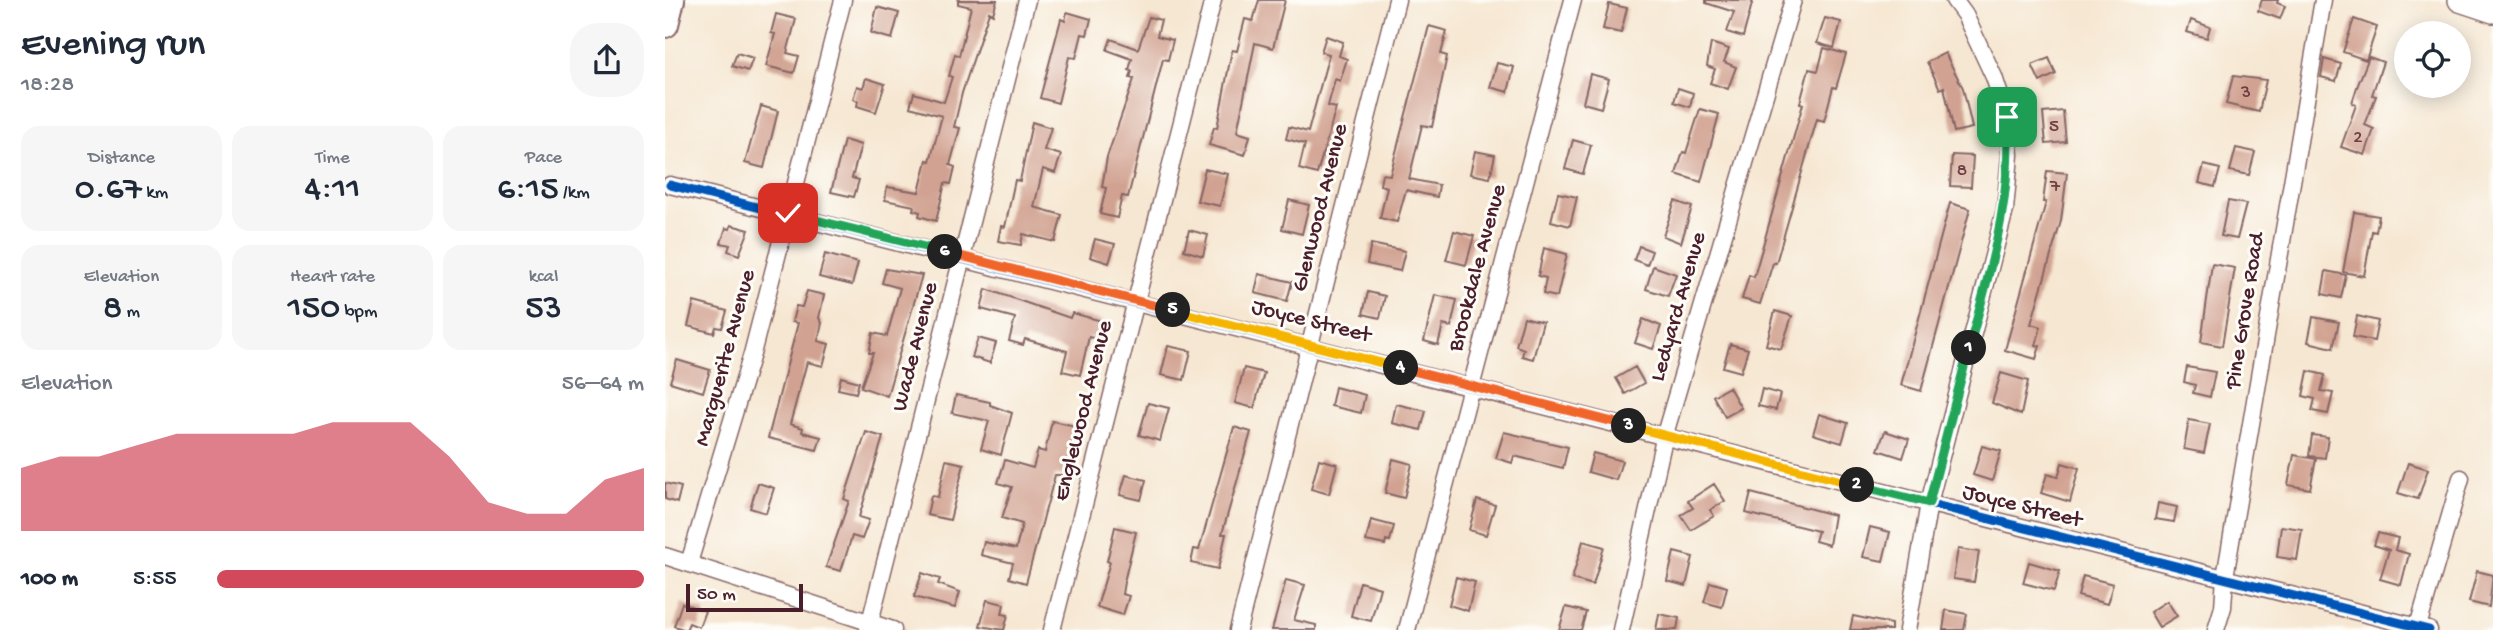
<!DOCTYPE html>
<html lang="en">
<head>
<meta charset="utf-8">
<style>
  :root { --surface:#fff; --page:#f6f6f7; --text:#1f2937; --muted:#747a83; --accent:#d1495b }
  body { margin:0; font-family:"Gochi Hand",sans-serif; background:var(--page); color:var(--text); height:100vh; display:flex; flex-direction:column; font-size:26px; white-space:nowrap }
  * { box-sizing:border-box; margin:0 }
  p { font-size:23px; color:var(--muted) }
  .icon { flex:none; width:38px; height:38px; fill:none; stroke:currentColor; stroke-width:2; stroke-linecap:round; stroke-linejoin:round }
  .map { position:relative; flex:1; overflow:hidden }
  .details { display:flex; flex-direction:column; background:var(--surface); width:665px }
  .details>* { flex:none }
  .buttons { position:absolute; left:1729px; top:21px; display:grid; gap:14px }
  .buttons a { display:grid; place-items:center; width:77px; height:77px; border-radius:50%; background:var(--surface); box-shadow:0 4px 18px #0003; font-size:35px }
  .scale { position:absolute; left:21px; bottom:18px; width:117px; box-sizing:border-box; padding-left:7px; border:4px solid #4a1f2b; border-top:0; font-size:19px; line-height:24px; white-space:nowrap; color:#4a1f2b; -webkit-text-stroke:5px #fdfcf7; paint-order:stroke }
  .pin { position:absolute; display:grid; place-items:center; width:60px; height:60px; color:#fff; margin:-30px; border-radius:14px; box-shadow:0 4px 10px #0006 }
  .km { position:absolute; width:35px; height:35px; margin:-18px; border-radius:50%; background:#222; color:#fff; font-size:19px; line-height:35px; text-align:center }
  .round { display:grid; place-items:center; flex:none; width:74px; height:74px; border-radius:28px; background:var(--page) }
  .overview { display:flex; align-items:center; justify-content:space-between; height:119px; padding:0 21px }
  h1 { font-size:38px; font-weight:600; line-height:52px }
  .metrics { display:grid; grid-template-columns:repeat(3,1fr); gap:10px; height:119px; padding:7px 21px }
  .metrics div { display:grid; align-content:center; border-radius:18px; background:var(--page); text-align:center }
  .metrics b { font-size:35px; font-weight:600 }
  .metrics small { font-size:19px; font-weight:400 }
  .metrics p { font-size:19px }
  .chart { height:196px; padding:14px 21px }
  .chart p { display:flex; justify-content:space-between }
  .chart svg { width:100%; height:126px; margin-top:7px; fill:var(--accent); opacity:.7 }
  ul { padding:0 21px; list-style:none; font-size:23px }
  li { display:grid; grid-template-columns:112px 84px 1fr; align-items:center; height:52px }
  li i { height:18px; border-radius:9px; background:var(--accent) }
  main { display:flex; flex:1; min-height:0 }
  .map>svg:first-child { display:block }
</style>
</head>
<body>
<main>
<section class="details">
<div class="overview"><div><h1>Evening run</h1><p>18:28</p></div><a class="round"><svg class="icon" aria-label="share" viewBox="0 0 24 24"><path d="M12 15V3M7 8l5-5 5 5M5 13v7h14v-7"/></svg></a></div>
<div class="metrics">
<div><p>Distance</p><b>0.67<small> km</small></b></div>
<div><p>Time</p><b>4:11</b></div>
<div><p>Pace</p><b>6:15<small> /km</small></b></div>
</div>
<div class="metrics">
<div><p>Elevation</p><b>8<small> m</small></b></div>
<div><p>Heart rate</p><b>150<small> bpm</small></b></div>
<div><p>kcal</p><b>53</b></div>
</div>
<div class="chart"><p><span>Elevation</span>56–64 m</p>
<svg viewBox="0 0 160 44" preserveAspectRatio="none"><path d="M0 44V22L10 18L20 18L30 14L40 10L50 10L60 10L70 10L80 6L90 6L100 6L110 18L120 34L130 38L140 38L150 26L160 22V44z"/></svg>
</div>
<ul>
<li><b>100 m</b>5:55<i style="width:100%"></i></li>
</ul>
</section>
<div class="map">
<svg width="1828" height="630" viewBox="0 0 1828 630">
  <rect width="100%" height="100%" fill="#fdfcf7"/>
  <filter id="ink" filterUnits="userSpaceOnUse"><feTurbulence type="fractalNoise" baseFrequency=".0143" numOctaves="2"/><feDisplacementMap in="SourceGraphic" scale="14" xChannelSelector="R" yChannelSelector="G"/><feConvolveMatrix kernelMatrix="1 2 1 2 8 2 1 2 1" color-interpolation-filters="sRGB"/></filter>
  <filter id="wash" filterUnits="userSpaceOnUse"><feTurbulence type="fractalNoise" baseFrequency=".00686" numOctaves="4" result="noise"/><feDisplacementMap in="SourceGraphic" scale="28" xChannelSelector="R" yChannelSelector="G"/><feGaussianBlur stdDeviation="1.57" result="paint"/><feColorMatrix in="noise" values="0 0 0 0 0 0 0 0 0 0 0 0 0 0 0 0 0 1.4 0 .05"/><feComposite in="paint" operator="in"/></filter>
  <g filter="url(#wash)">
    <rect width="100%" height="100%" fill="#f6e7d2"/>
    <g id="blocks">
      <!-- building -->
      <path fill="#d1a291" d="M293,0h39l-4,14 -4,-2 -27,81 -8,34 6,1 -10,37 5,2 -4,17 -6,-1 -9,38 -17,-5 1,-4 -7,-2 1,-4 -29,-6 2,-13 32,5 8,-32 3,1 12,-45 -32,-9 4,-14 30,9 8,-25 -3,-1 6,-22 4,2 12,-49 -13,-3z
        M594,0h26l-12,48 -18,-5 -18,89 13,4 -5,19 -36,-10 5,-18 3,1 15,-78 5,1 8,-32 8,2z
        M1041,0h47l-10,37 -16,-5 7,-20 -28,-9z
        M1597,0h16l-1,3 8,3 -5,13 -22,-8z
        M944,4l18,4 -6,25 -18,-4z
        M212,7l22,6 -7,26 -21,-6z
        M402,12l24,7 -4,16 -5,-1 -6,24 -7,-1 -11,46 -18,-5 21,-79 4,2z
        M111,14l20,5 -9,34 12,3 -5,17 -28,-7 9,-32 -4,-1z
        M484,17l12,3 -4,16 16,4 -5,20 -5,-1 -35,138 -6,-1 -5,22 -17,-4 6,-26 -4,-1 5,-30 27,-78 -4,-1 2,-7 -3,-1 3,-11 -25,-9 4,-11 27,10z
        M1160,18l16,4 -7,26 -17,-5z
        M1689,19l23,8 -11,33 -23,-8z
        M1526,20l19,7 -3,11 -20,-6z
        M764,26l18,5 -6,23 6,2 -15,71 -10,-2 -13,54 30,6 -2,12 -31,-7 -9,32 -17,-4 7,-31 -7,-2 2,-11 8,1z
        M661,36l17,6 -4,14 8,3 -7,22 -5,-2 -7,27 8,2 -19,66 -18,-5 6,-25 -19,-5 3,-12 19,5 21,-78 -8,-2z
        M1046,43l18,6 -5,13 12,5 -8,22 -18,-6 5,-14 -8,-3z
        M1159,48l22,6 -10,34 -3,-1 -9,34 -7,-2 -41,144h-3l-13,41 -18,-5 7,-24 5,2 49,-173 -3,-1 9,-34 9,2z
        M72,53l16,5 -5,13 -16,-5z
        M1280,53l18,35 9,40 -18,4 -10,-45 -4,2 -13,-27z
        M1704,57l14,5 -11,33 4,1 -11,29 9,4 -9,26 -24,-8 15,-42 -4,-2 5,-16z
        M1384,58l7,16 -16,8 -8,-17z
        M1659,59l17,5 -5,17 -15,-4z
        M832,63l17,4 -6,25 -18,-5z
        M925,74l19,5 -8,29 -18,-5z
        M1568,76l33,4 -7,32 -33,-8z
        M201,78l19,6 -9,28 -19,-6 1,-5 -5,-2 4,-13 6,2z
        M1013,88l15,5 -3,14 -16,-5z
        M96,106l17,5 -14,57 -19,-5z
        M1035,109l19,5 -18,68 -25,-8 7,-22 3,1z
        M1398,111l3,31 -20,2 -3,-31z
        M367,122l19,6 -7,22 17,5 -6,18 -12,-4 -9,38 28,8 -7,27 -32,-8 -2,11 -23,-4 3,-15 4,1 10,-47 5,1z
        M179,140l17,5 -9,33 7,2 -5,17 -23,-5z
        M908,140l18,5 -8,29 -18,-5z
        M1571,148l19,4 -6,23 -19,-4z
        M810,151l20,4 -5,23 -20,-4z
        M1287,155l21,1 -2,31 -21,-1z
        M1539,165l16,4 -5,18 -16,-4z
        M540,169l23,5 -8,32 -23,-5z
        M1382,171l20,2 -6,48 -30,103 10,3 -5,18 4,1 -4,13 -31,-9 41,-148h-3z
        M893,193l19,4 -7,29 -19,-5z
        M624,200l20,5 -7,29 -20,-5z
        M1010,201l17,6 -11,36 -18,-7z
        M1563,201l18,3 -9,35 -16,-3z
        M1285,203l20,6 -49,182 -20,-6z
        M1689,212l25,4 -3,16 -4,-1 -8,45 -21,-4z
        M66,225l18,5 -10,25 -11,-4 2,-6 -9,-2 5,-15 4,1z
        M524,230l19,5 -5,21 -19,-6z
        M789,231l20,5 -8,29 -20,-5z
        M430,239l20,5 -6,19 -19,-6z
        M706,244l34,7 -5,20 -33,-7z
        M974,246l13,5 -5,14 -13,-5z
        M879,248l23,6 -10,43 -14,-3 3,-16 -8,-2z
        M160,254l33,9 -6,22 -33,-8z
        M1547,264l23,4 -13,78 -21,-4z
        M988,266l23,8 -8,22 -22,-7z
        M221,269l36,6 -35,121 -26,-9 12,-34h-4l4,-20 14,3 13,-48 -18,-5z
        M1661,271l20,4 -5,23 -19,-4z
        M594,274l33,8 -5,19 -32,-8z
        M321,289l84,29 2,-5 30,8 -5,18 -8,-2 -9,38 -18,-4 5,-20 -42,-12 -2,6 -14,-4 6,-23 -34,-9z
        M142,291l17,4 -5,23 3,5 -4,18 11,3 -6,22 -16,-4 -17,62 13,4 -1,4 19,5 -4,13 -49,-12 30,-115 -6,-1 4,-16 6,1z
        M703,292l17,4 -5,22 -17,-4z
        M770,295l22,5 -6,27 -8,-2 -5,20 -14,-4z
        M29,302l33,9 -5,17 -6,-1 -2,6 -26,-7z
        M1110,311l17,5 -11,33 -15,-4z
        M1692,316l21,5 -4,20 -21,-4z
        M859,317l19,5 -10,37 -11,-3 2,-7 -8,-3z
        M1648,317l26,5 -6,26 -25,-6z
        M978,319l18,7 -8,23 -18,-6z
        M313,338l18,5 -6,20 -18,-6z
        M1065,344l18,5 -7,23 -18,-5z
        M503,346l23,5 -7,29 -23,-5z
        M12,360l33,10 -7,22 -33,-10z
        M970,367l9,16 -19,11 -9,-16z
        M1522,367l28,5 -5,25 -17,-4 2,-8 -11,-3z
        M579,368l20,5 -10,35 -19,-5z
        M1643,371l17,4 -4,16 12,2 -5,21 -16,-3 3,-12 -12,-3z
        M1336,373l27,8 -7,34 -29,-12z
        M176,377l18,5 -3,11 -18,-4z
        M670,387l30,8 -4,18 -30,-7z
        M1064,387l12,21 -16,9 -12,-21z
        M1097,389l18,5 -4,16 -18,-4z
        M291,395l34,7v3l22,8 -11,42 -20,-6 8,-28 -37,-8z
        M483,403l21,5 -9,33 -21,-6z
        M731,404l30,7 -5,19 -29,-7z
        M1154,414l29,9 -6,20 -29,-9z
        M1524,420l21,4 -6,29 -20,-4z
        M387,421l24,5 -12,49h-9l-29,108 -17,-5 4,-15 -32,-8 3,-13 32,7 6,-25 -20,-6 10,-31 -14,-4 7,-23 28,8 5,-18 7,2z
        M569,427l17,5 -29,102h4l-8,35 -27,-6 3,-14 5,1z
        M1220,431l24,8 -6,19 -25,-8z
        M201,432l17,5 -24,80 10,3 -7,19 -10,-3 -11,35 -15,-4 23,-66 -5,-2z
        M839,432l64,15 -5,21 -49,-12 -2,7 -16,-5z
        M1647,435l16,2 -3,21 -16,-2z
        M1317,446l19,5 -9,30 -19,-6z
        M928,453l29,8 -6,19 -28,-8z
        M1629,455l22,4 -6,30 -22,-4z
        M654,459l18,5 -8,30 -18,-5z
        M728,459l19,5 -8,34 -19,-5z
        M281,460l18,4 -14,56 -23,-5 4,-19 7,1z
        M1397,463l17,5 -9,34 -29,-9 6,-19 11,3z
        M1743,463l20,6 -10,30 -20,-6z
        M461,475l20,5 -5,20 -21,-5z
        M0,483l16,4 -4,16 -12,-4z
        M93,483l16,5 -8,25 -16,-5z
        M1049,484l11,17 -15,9 4,6 -23,14 -10,-15 12,-7 -5,-7z
        M1086,493l83,22 -5,30 -14,-4 3,-10 -72,-18z
        M812,500l18,5 -9,30 -17,-5z
        M1493,503l19,4 -3,15 -19,-3z
        M706,520l23,6 -4,15 -4,-1 -1,5 -19,-4z
        M1616,526l21,3 -5,31 -20,-3z
        M450,527l21,5 -12,50 -2,12 7,2 -6,19 -26,-8 13,-45 -3,-1z
        M1205,527l20,5 -7,29 -20,-4z
        M1713,533l20,5 -3,12 14,4 -8,31 -21,-6 9,-29 -15,-5z
        M918,541l21,6 -11,38 -21,-6z
        M1293,549l21,3 -5,30 -21,-3z
        M1009,552l19,5 -7,29 -19,-5z
        M1364,562l31,9 -6,20 -31,-8z
        M1812,571l16,4 -4,32 -20,-5z
        M257,573l18,6 -2,5 22,8 -5,16 -41,-11z
        M1418,576l30,8 -6,20 -29,-8z
        M791,577l19,5 -7,29 -19,-6z
        M621,580l19,5 -11,35 22,5v5h-44z
        M695,582l20,6 -9,33 -20,-5z
        M1045,582l17,5 -5,20 -18,-5z
        M322,600l17,4 -2,10 6,1 -4,15 -24,-4z
        M1502,601l10,15 -18,11 -9,-15z
        M17,603l23,8 -6,16 -10,-4 -3,7 -12,-4z
        M901,607l20,5 -5,18h-22z
        M1281,610l21,4 -3,16h-21z
        M994,614l20,4 -2,12h-21z
        M1188,616l38,8v6h-41z"/>
    </g>
  </g>
  <g filter="url(#ink)">
    <use href="#blocks" fill-opacity="0" stroke="#866565" stroke-width="2"/>
    <g fill="none" stroke-linecap="round" stroke-linejoin="round">
      <defs>
        <path id="street" d="M5,185l1759,445
          M0,556l228,74
          M24,563l63,-209 91,-354
          M203,630l159,-630
          M387,630l161,-630
          M573,630l159,-630
          M742,630l166,-630
          M956,630l44,-196 128,-434
          M1242,630l22,-127 76,-293 5,-55 -3,-38 -13,-40 -29,-62 -11,-15
          M1551,630l7,-23 2,-30 98,-577
          M1752,630l44,-152"/>
        <path id="secondary" d="M1795,0l33,11"/>
        <path id="primary" d="M0,24l6,-24"/>
      </defs>
      <!-- street casing -->
      <use href="#street" stroke="#866565" stroke-width="19"/>
      <!-- secondary casing -->
      <use href="#secondary" stroke="#866565" stroke-width="26"/>
      <!-- primary casing -->
      <use href="#primary" stroke="#866565" stroke-width="30"/>
      <!-- street -->
      <use href="#street" stroke="#fff" stroke-width="16"/>
      <!-- secondary -->
      <use href="#secondary" stroke="#fff" stroke-width="23"/>
      <!-- primary -->
      <use href="#primary" stroke="#fff" stroke-width="26"/>
      <defs>
        <path id="cycleway" d="M5,185l1759,445"/>
      </defs>
      <!-- cycleway casing -->
      <use href="#cycleway" stroke="#fdfcf7" stroke-width="13"/>
      <!-- cycleway -->
      <use href="#cycleway" stroke="#0057b8" stroke-width="9"/>
    </g>
  </g>
  <g fill="none" stroke-linecap="round" stroke-linejoin="round" filter="url(#ink)">
    <defs>
      <path id="split-1" d="M1304,348c21,-79 44,-149 38,-231"/>
      <path id="split-2" d="M1192,485l72,18 40,-155"/>
      <path id="split-3" d="M964,426l228,59"/>
      <path id="split-4" d="M736,368l228,58"/>
      <path id="split-5" d="M508,310l228,58"/>
      <path id="split-6" d="M280,252l228,58"/>
      <path id="split-7" d="M123,213l157,39"/>
    </defs>
    <!-- split-1 casing -->
    <use href="#split-1" stroke="#fff" stroke-width="14"/>
    <!-- split-2 casing -->
    <use href="#split-2" stroke="#fff" stroke-width="14"/>
    <!-- split-3 casing -->
    <use href="#split-3" stroke="#fff" stroke-width="14"/>
    <!-- split-4 casing -->
    <use href="#split-4" stroke="#fff" stroke-width="14"/>
    <!-- split-5 casing -->
    <use href="#split-5" stroke="#fff" stroke-width="14"/>
    <!-- split-6 casing -->
    <use href="#split-6" stroke="#fff" stroke-width="14"/>
    <!-- split-7 casing -->
    <use href="#split-7" stroke="#fff" stroke-width="14"/>
    <!-- split-1 -->
    <use href="#split-1" stroke="#22a559" stroke-width="9"/>
    <!-- split-2 -->
    <use href="#split-2" stroke="#22a559" stroke-width="9"/>
    <!-- split-3 -->
    <use href="#split-3" stroke="#f5b400" stroke-width="9"/>
    <!-- split-4 -->
    <use href="#split-4" stroke="#f0652b" stroke-width="9"/>
    <!-- split-5 -->
    <use href="#split-5" stroke="#f5b400" stroke-width="9"/>
    <!-- split-6 -->
    <use href="#split-6" stroke="#f0652b" stroke-width="9"/>
    <!-- split-7 -->
    <use href="#split-7" stroke="#22a559" stroke-width="9"/>
  </g>
  <g text-anchor="middle" dominant-baseline="central" stroke-width="6" stroke-linejoin="round" paint-order="stroke">
    <!-- number labels -->
    <g font-size="19" fill="#6c4044">
      <text x="1581" y="93">3</text>
      <text x="1389" y="127">5</text>
      <text x="1693" y="138">2</text>
      <text x="1297" y="171">8</text>
      <text x="1390" y="187">7</text>
    </g>
    <!-- street labels -->
    <g font-size="23" fill="#4a1f2b" stroke="#fdfcf7">
      <text transform="translate(656 208) rotate(-76)">Glenwood Avenue</text>
      <text transform="translate(813 268) rotate(-75)">Brookdale Avenue</text>
      <text transform="translate(1014 307) rotate(-74)">Ledyard Avenue</text>
      <text transform="translate(1581 311) rotate(-81)">Pine Grove Road</text>
      <text transform="translate(646 322) rotate(14)">Joyce Street</text>
      <text transform="translate(251 347) rotate(-76)">Wade Avenue</text>
      <text transform="translate(61 358) rotate(-75)">Marguerite Avenue</text>
      <text transform="translate(419 411) rotate(-76)">Englewood Avenue</text>
      <text transform="translate(1357 507) rotate(14)">Joyce Street</text>
    </g>
  </g>
</svg>
<div class="buttons">
<a><svg class="icon" aria-label="locate" viewBox="0 0 24 24"><circle cx="12" cy="12" r="6"/><path d="M12 2v4M12 18v4M2 12h4M18 12h4"/></svg></a>
</div>
<div class="scale">50 m</div>
<div class="pin" style="left:1342px;top:117px;background:#1e9e55"><svg class="icon" aria-label="arrive" viewBox="0 0 24 24"><path d="M6 21V4h12l-3 4 3 4H6"/></svg></div>
<div class="pin" style="left:123px;top:213px;background:#d93025"><svg class="icon" aria-label="check" viewBox="0 0 24 24"><path d="M5 12l5 5 9-10"/></svg></div>
<b class="km" style="left:1304px;top:348px">1</b>
<b class="km" style="left:1192px;top:485px">2</b>
<b class="km" style="left:964px;top:426px">3</b>
<b class="km" style="left:736px;top:368px">4</b>
<b class="km" style="left:508px;top:310px">5</b>
<b class="km" style="left:280px;top:252px">6</b>
</div>
</main>
</body>
</html>
